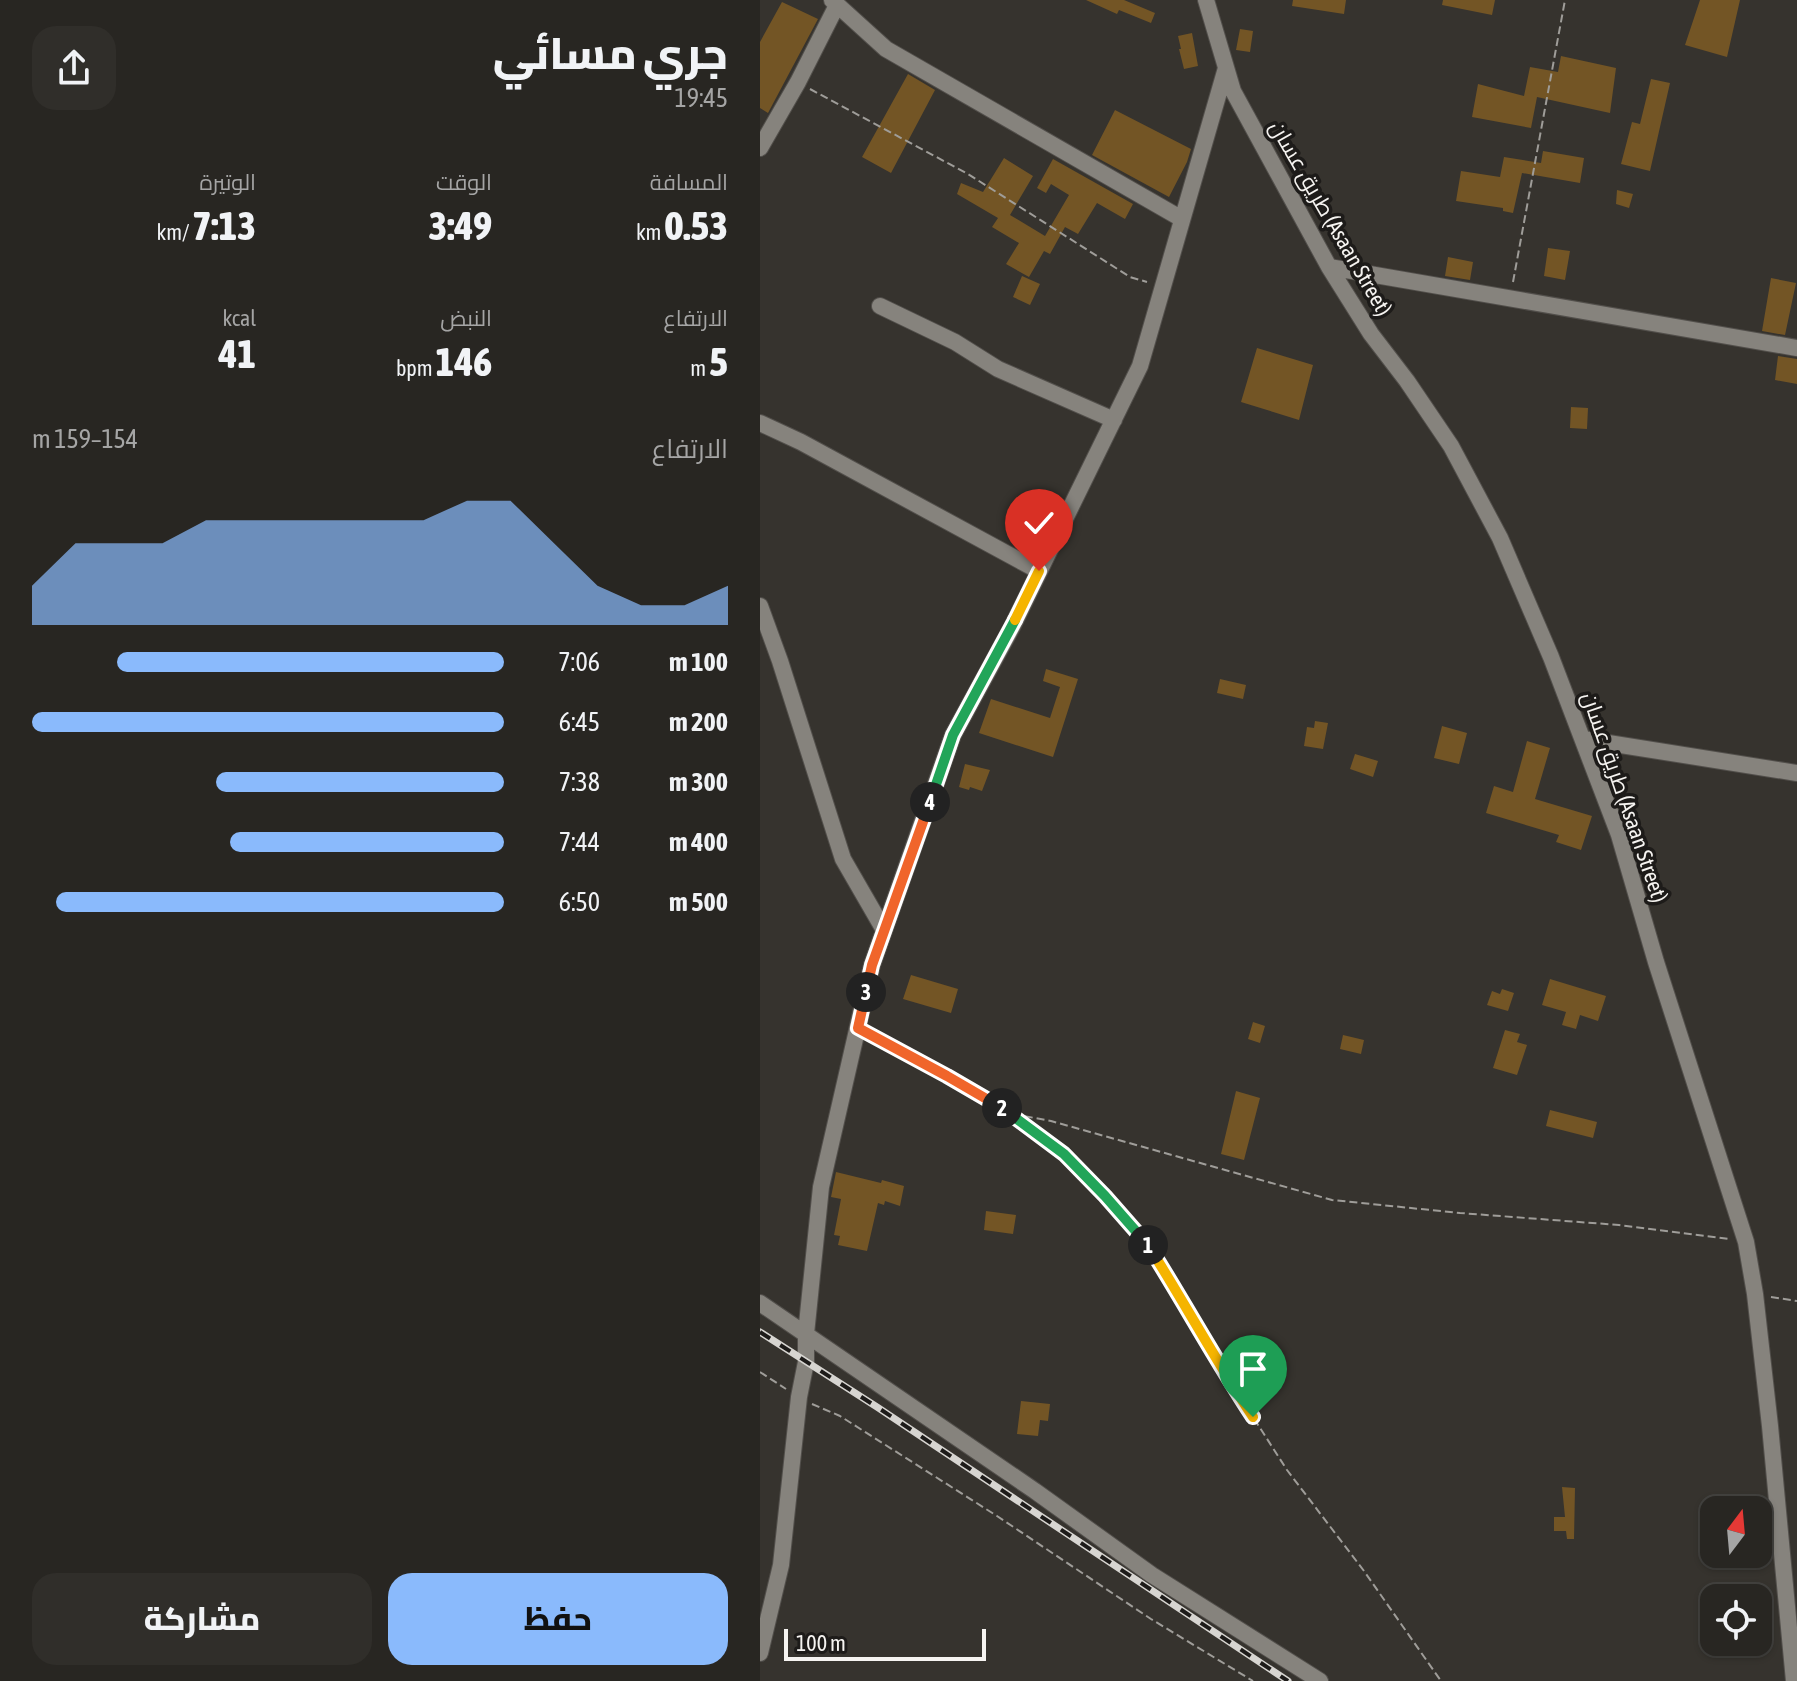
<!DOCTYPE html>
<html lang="ar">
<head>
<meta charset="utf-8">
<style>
  :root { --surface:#282622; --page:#302e2a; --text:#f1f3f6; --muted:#a5a5a5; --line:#444340; --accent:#8abafc }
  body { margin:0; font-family:"Asap Condensed",Cairo,sans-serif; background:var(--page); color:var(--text); direction:rtl; height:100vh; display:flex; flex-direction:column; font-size:30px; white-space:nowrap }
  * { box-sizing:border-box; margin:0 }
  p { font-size:26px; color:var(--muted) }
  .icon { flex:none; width:44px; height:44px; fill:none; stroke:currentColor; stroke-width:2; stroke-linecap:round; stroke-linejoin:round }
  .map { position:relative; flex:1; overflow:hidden; direction:ltr }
  .drawer { display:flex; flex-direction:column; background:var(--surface); width:760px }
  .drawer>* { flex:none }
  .needle { width:52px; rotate:16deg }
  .buttons { position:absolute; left:940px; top:1496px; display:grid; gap:16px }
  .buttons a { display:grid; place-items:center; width:72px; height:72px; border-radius:16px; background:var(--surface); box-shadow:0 2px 6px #0004,0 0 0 2px var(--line); font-size:40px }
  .scale { position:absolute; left:24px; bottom:20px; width:202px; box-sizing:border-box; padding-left:8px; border:4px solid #f6f4f1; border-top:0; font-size:22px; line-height:28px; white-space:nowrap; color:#f6f4f1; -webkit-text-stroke:6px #1d1b19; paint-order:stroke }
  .pin { position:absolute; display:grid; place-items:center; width:68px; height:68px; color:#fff; margin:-82px -34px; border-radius:50% 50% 50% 0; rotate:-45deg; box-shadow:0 0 8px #0007 }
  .pin .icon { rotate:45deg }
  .km { position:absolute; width:40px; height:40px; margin:-20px; border-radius:50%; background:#222; color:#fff; font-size:22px; line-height:40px; text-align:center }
  .round { display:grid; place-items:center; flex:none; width:84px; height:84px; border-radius:24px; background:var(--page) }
  .head { display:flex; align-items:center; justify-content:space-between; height:136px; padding:0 32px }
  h1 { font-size:44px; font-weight:800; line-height:60px }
  .stats { display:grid; grid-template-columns:repeat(3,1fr); gap:12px; height:136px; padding:8px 32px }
  .stats div { display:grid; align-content:center }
  .stats b { font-size:40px; font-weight:800 }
  .stats small { font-size:22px; font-weight:400 }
  .stats p { font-size:22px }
  .chart { height:224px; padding:16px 32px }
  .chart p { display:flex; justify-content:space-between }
  .chart svg { width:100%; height:144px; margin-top:8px; fill:var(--accent); opacity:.7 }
  .primary-button { display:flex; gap:16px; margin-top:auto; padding:16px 32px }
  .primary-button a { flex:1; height:92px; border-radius:24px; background:var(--accent); color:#111; font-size:32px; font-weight:800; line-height:92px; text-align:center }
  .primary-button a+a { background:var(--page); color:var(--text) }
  ul { padding:0 32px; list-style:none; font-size:26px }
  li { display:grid; grid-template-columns:128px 96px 1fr; align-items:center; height:60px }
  li i { height:20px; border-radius:10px; background:var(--accent) }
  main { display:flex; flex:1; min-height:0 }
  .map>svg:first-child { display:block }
</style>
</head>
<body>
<main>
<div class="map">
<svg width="1037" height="1681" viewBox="0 0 1037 1681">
  <rect width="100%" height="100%" fill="#36332e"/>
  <!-- building -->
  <path fill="#735525" d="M326,0h38l31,13 -4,10 -32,-13 -2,4z
    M533,0h53l-2,14 -52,-8z
    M683,0h52l-3,15 -50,-10z
    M940,0h40l-13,57 -42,-12z
    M22,2l36,17 -50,94 -8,-5v-66z
    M480,29l13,2 -3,21 -14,-2z
    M432,33l6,33 -14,3 -5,-20h2l-3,-13z
    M801,56l55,12 -6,45 -73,-16 -6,31 -59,-11 6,-33 46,12 6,-29 28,5z
    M148,74l27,16 -44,83 -29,-16z
    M891,79l19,4 -20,88 -29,-7 11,-42 8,2z
    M355,110l76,39 -4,13 -18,35 -77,-42z
    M783,151l41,7 -4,25 -58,-10 -9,40 -10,-2v-3l-47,-7 5,-30 39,6 4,-20 37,6z
    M244,158l29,18 -23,39 35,21 24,-41 -18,-11 -5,9 -9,-5 16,-29 80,45 -8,15 -28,-16 -19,31 -13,-7 -15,27 -6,-3 -15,26 -23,-13 13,-21 -27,-16 6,-9 -41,-24 4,-11 22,9z
    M857,190l16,4 -4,14 -13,-4z
    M788,248l22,3 -5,29 -21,-4z
    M688,257l25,5 -3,18 -25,-4z
    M262,276l18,8 -10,21 -17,-8z
    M1011,278l25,5 -11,52 -23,-4z
    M497,348l56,17 -14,55 -58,-18z
    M1018,356l19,3v25l-22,-4z
    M811,407l17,1 -1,21 -17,-1z
    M265,516l23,12 -12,24 -23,-11z
    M286,669l32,10 -25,78 -74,-24 12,-34 59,19 10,-31 -17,-6z
    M460,679l26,6 -3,14 -26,-6z
    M555,721l13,2 -5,26 -19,-3 3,-19 7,1z
    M682,726l25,7 -8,31 -25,-6z
    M767,741l23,7 -15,51 57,17 -11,34 -25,-8 3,-7 -73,-22 8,-27 19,6z
    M595,754l23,7 -5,16 -23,-8z
    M205,764l25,6 -8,21 -12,-4 -1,3 -10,-3z
    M151,975l47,14 -7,24 -48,-14z
    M790,979l56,17 -8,25 -18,-6 -4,14 -14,-4 4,-13 -24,-7z
    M742,989l12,4 -6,18 -21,-6 5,-14 8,3z
    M493,1022l12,4 -5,17 -12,-4z
    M745,1030l15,4 -3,8 10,3 -10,30 -24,-7z
    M583,1035l21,5 -3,14 -21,-5z
    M476,1091l24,7 -16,62 -23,-6z
    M790,1110l47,12 -4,16 -47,-12z
    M76,1172l45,11 1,-3 22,6 -4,20 -15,-5 -1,4 -6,-2 -11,48 -29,-6 2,-9 -6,-1 7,-36 -10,-2z
    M226,1211l30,4 -3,19 -29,-4z
    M261,1401l29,3 -2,17 -8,-1 -2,16 -21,-2z
    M802,1487l13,1 -1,51h-7l-1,-8h-12v-14h11z"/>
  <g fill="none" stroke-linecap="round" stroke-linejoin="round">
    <defs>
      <path id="minor" d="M72,0l54,49 296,170
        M446,0l27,91 96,176 42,67 36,47 44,65 49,92 51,119 68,178 37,127 90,280 9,52 15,132 24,255
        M0,148l38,-66 39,-77
        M569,267l468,81
        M120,306l75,36 43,27 116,51
        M0,423l41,19 238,129
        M0,606l20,55 63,198 41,71
        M823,739l214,34
        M0,1303l275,188 117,84 168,106
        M0,1653l21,-88 18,-168 7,-35v-28l15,-147 51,-222 81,-230 59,-108 128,-261 86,-298"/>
    </defs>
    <!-- minor casing -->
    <use href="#minor" stroke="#524f4b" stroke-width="18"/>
    <!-- path -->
    <path stroke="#9f9d99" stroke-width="2" stroke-dasharray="8 4" stroke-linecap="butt" d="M50,89l158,85 162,103 17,5
      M753,282l52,-282
      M113,1037l74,39 62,37 55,41 41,42 39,43 31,48 44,77 68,106 77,101 77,110
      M253,1114l38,7 281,79 128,13 159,12 110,14
      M1011,1297l26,4
      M0,1372l26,17
      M52,1404l28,12 157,100 154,103 102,62"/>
    <!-- minor -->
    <use href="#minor" stroke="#86837d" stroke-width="16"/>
    <defs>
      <path id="rail" d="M0,1332l117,75 411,274"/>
    </defs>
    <!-- rail casing -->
    <use href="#rail" stroke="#d7d5d1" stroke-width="7"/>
    <!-- rail -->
    <use href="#rail" stroke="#1d1b19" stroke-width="4" stroke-dasharray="12" stroke-linecap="butt"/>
  </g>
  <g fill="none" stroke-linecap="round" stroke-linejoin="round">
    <defs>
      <path id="split-1" d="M388,1245c36,57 68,116 105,172"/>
      <path id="split-2" d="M242,1108l62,46 41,42 43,49"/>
      <path id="split-3" d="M106,992l-8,36 89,48 55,32"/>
      <path id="split-4" d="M106,992l6,-27 58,-163"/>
      <path id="split-5" d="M170,802l23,-67 62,-115"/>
      <path id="split-6" d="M255,620l24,-49"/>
    </defs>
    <!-- split-1 casing -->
    <use href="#split-1" stroke="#fff" stroke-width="16"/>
    <!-- split-2 casing -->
    <use href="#split-2" stroke="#fff" stroke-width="16"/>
    <!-- split-3 casing -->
    <use href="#split-3" stroke="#fff" stroke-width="16"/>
    <!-- split-4 casing -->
    <use href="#split-4" stroke="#fff" stroke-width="16"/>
    <!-- split-5 casing -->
    <use href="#split-5" stroke="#fff" stroke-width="16"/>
    <!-- split-6 casing -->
    <use href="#split-6" stroke="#fff" stroke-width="16"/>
    <!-- split-1 -->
    <use href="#split-1" stroke="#f5b400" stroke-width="10"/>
    <!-- split-2 -->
    <use href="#split-2" stroke="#22a559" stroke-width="10"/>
    <!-- split-3 -->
    <use href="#split-3" stroke="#f0652b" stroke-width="10"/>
    <!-- split-4 -->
    <use href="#split-4" stroke="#f0652b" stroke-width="10"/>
    <!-- split-5 -->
    <use href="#split-5" stroke="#22a559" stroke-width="10"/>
    <!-- split-6 -->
    <use href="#split-6" stroke="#f5b400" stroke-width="10"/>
  </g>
  <g text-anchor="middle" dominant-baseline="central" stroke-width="7" stroke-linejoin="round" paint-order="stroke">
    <!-- street labels -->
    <g font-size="22" fill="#f6f4f1" stroke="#1d1b19">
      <text transform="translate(571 218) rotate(60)">طريق عسان (Asaan Street)</text>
      <text transform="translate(865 797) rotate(71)">طريق عسان (Asaan Street)</text>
    </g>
  </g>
</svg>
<div class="buttons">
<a><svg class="needle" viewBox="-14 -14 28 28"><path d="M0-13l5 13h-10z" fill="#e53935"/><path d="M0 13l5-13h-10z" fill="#a5a5a5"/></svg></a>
<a><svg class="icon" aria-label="locate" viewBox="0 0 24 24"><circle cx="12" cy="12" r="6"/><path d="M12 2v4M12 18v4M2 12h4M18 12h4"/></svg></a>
</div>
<div class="scale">100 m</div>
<div class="pin" style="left:493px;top:1417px;background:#1e9e55"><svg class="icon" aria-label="arrive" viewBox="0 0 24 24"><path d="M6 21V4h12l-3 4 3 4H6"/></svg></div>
<div class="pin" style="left:279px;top:571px;background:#d93025"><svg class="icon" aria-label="check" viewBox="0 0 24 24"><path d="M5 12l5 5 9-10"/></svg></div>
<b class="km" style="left:388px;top:1245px">1</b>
<b class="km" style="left:242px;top:1108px">2</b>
<b class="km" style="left:106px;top:992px">3</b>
<b class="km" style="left:170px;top:802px">4</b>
</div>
<section class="drawer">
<div class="head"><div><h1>جري مسائي</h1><p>19:45</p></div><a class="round"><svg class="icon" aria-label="share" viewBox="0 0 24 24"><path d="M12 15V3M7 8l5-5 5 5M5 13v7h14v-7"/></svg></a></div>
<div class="stats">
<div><p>المسافة</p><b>0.53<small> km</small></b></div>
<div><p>الوقت</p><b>3:49</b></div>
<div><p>الوتيرة</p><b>7:13<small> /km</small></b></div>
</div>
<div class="stats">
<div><p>الارتفاع</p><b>5<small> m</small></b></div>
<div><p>النبض</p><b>146<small> bpm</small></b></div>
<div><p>kcal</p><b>41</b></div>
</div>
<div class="chart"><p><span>الارتفاع</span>154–159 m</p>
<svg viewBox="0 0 160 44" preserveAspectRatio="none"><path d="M0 44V32L10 19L20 19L30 19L40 12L50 12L60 12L70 12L80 12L90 12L100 6L110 6L120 19L130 32L140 38L150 38L160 32V44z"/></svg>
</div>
<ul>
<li><b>100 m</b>7:06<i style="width:82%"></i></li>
<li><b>200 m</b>6:45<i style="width:100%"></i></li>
<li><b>300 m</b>7:38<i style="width:61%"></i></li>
<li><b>400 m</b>7:44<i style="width:58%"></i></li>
<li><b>500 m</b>6:50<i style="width:95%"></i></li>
</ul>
<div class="primary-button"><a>حفظ</a><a>مشاركة</a></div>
</section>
</main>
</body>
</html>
